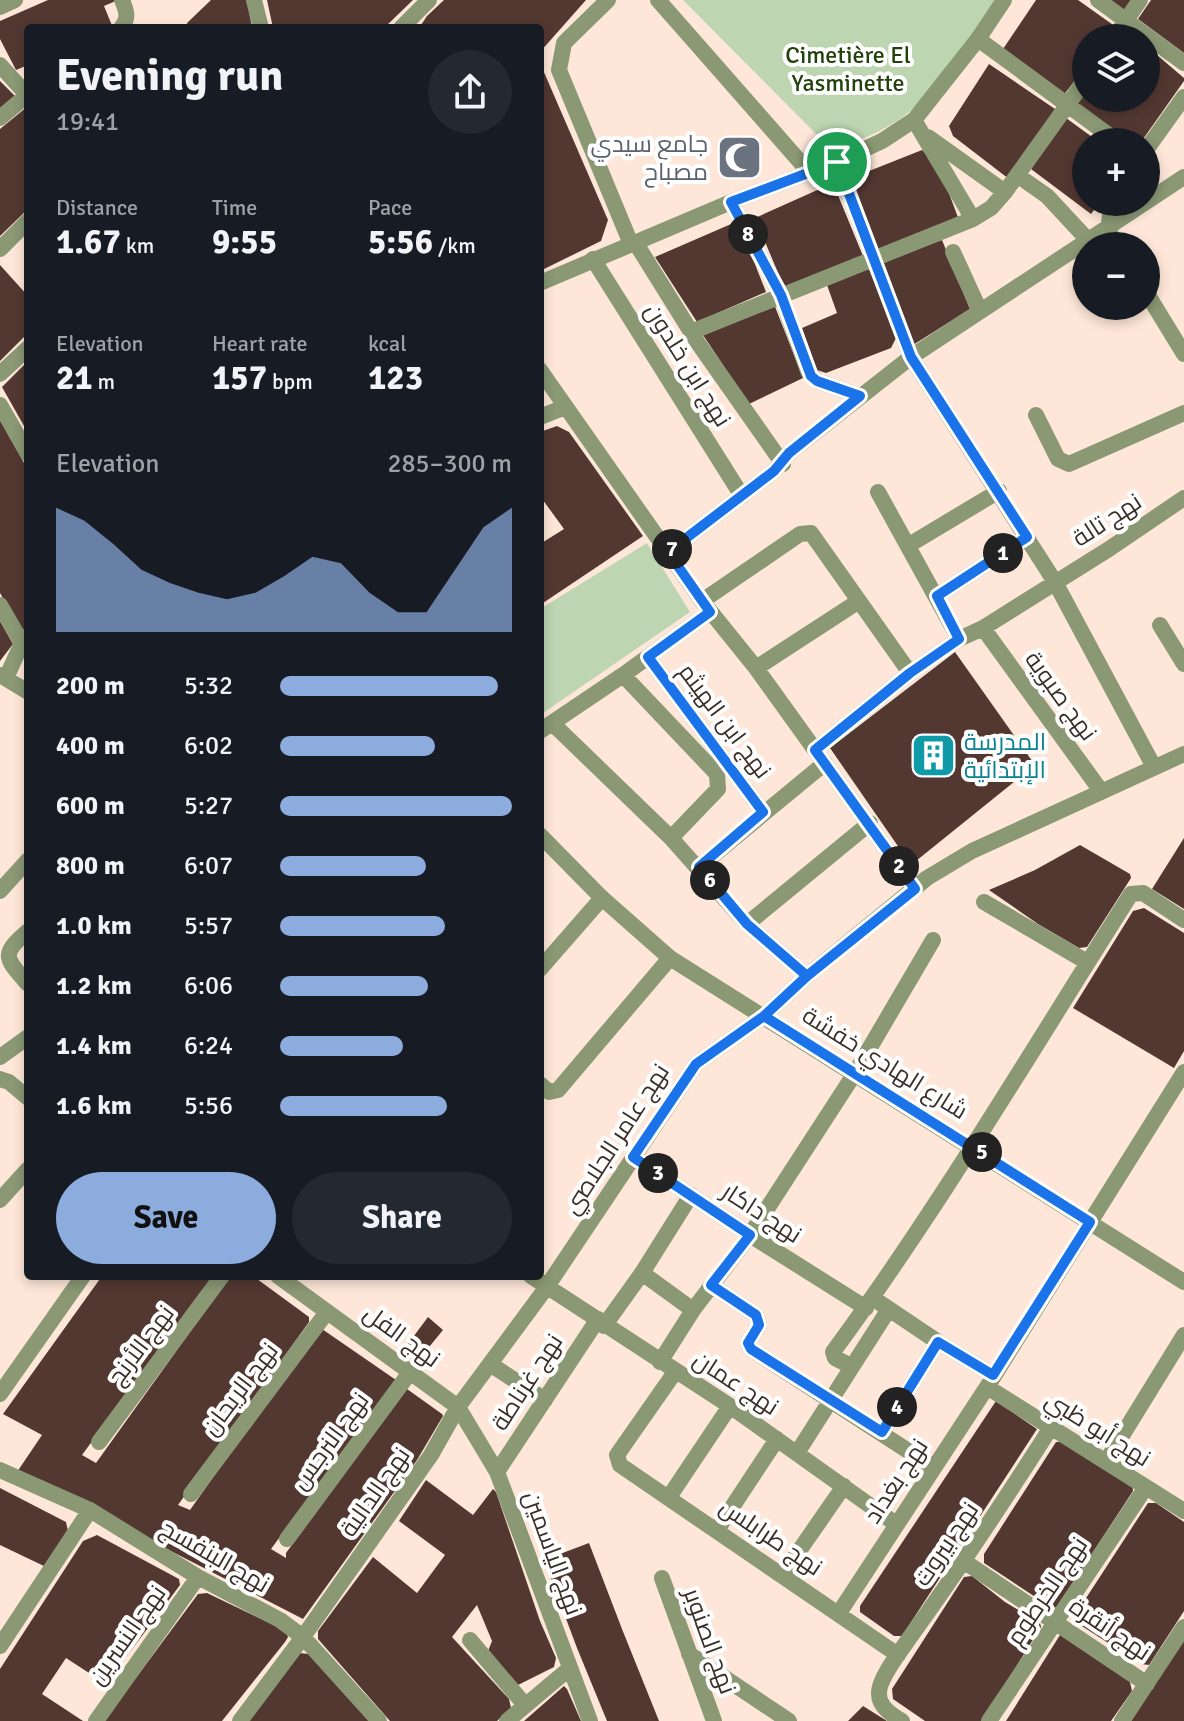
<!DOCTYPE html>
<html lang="en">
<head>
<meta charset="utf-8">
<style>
  :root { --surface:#171b24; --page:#242831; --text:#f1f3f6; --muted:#9ea1a6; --accent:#8cacde }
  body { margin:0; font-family:Signika,Cairo,sans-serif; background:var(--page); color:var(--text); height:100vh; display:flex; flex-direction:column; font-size:30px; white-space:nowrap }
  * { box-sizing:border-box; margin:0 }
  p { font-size:26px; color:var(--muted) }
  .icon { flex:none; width:44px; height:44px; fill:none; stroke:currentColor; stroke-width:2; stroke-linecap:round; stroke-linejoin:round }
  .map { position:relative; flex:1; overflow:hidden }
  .panel { position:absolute; left:24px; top:24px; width:520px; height:1256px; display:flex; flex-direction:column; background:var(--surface); border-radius:8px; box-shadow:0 4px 12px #0003 }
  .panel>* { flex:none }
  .buttons { position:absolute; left:1072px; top:24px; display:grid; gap:16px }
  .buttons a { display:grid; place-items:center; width:88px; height:88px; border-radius:50%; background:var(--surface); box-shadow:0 4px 12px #0003; font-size:40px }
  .pin { position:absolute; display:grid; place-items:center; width:68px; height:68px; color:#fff; margin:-34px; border:4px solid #fff; border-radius:50%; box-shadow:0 2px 8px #0007 }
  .km { position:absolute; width:40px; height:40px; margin:-20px; border-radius:50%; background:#222; color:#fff; font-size:22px; line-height:40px; text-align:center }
  .round { display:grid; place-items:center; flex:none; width:84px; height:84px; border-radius:42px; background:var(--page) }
  .head { display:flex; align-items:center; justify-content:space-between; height:136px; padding:0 32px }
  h1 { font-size:44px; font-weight:700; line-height:60px }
  .stats { display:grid; grid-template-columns:repeat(3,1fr); gap:12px; height:136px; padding:8px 32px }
  .stats div { display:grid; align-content:center }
  .stats b { font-size:34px; font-weight:700 }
  .stats small { font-size:22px; font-weight:400 }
  .stats p { font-size:22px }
  .chart { height:224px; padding:16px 32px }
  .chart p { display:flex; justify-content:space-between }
  .chart svg { width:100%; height:144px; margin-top:8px; fill:var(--accent); opacity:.7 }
  .button { display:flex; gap:16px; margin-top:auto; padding:16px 32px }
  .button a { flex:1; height:92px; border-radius:48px; background:var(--accent); color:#111; font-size:32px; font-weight:700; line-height:92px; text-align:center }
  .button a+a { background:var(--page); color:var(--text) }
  ul { padding:0 32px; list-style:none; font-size:26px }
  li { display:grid; grid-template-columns:128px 96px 1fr; align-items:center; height:60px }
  li i { height:20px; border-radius:10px; background:var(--accent) }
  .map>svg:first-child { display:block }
</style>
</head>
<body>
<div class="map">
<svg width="1184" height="1721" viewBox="0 0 1184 1721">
  <rect width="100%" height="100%" fill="#fee7d8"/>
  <!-- green -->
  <path fill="#bdd5b1" d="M683,0h312c-25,35 -57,90 -91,116 -21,16 -48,25 -72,34z
    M647,543l43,69 -150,103v-106z"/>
  <!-- building -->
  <path fill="#533832" d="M48,0h70l-14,6 9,22h-85v37l-12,5 -16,-31v-18z
    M211,0h36l5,28h-63l-2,-5z
    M267,0h146l-29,28h-111z
    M444,0h142l-46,52v-24h-121l8,-12z
    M1036,0h42l38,27 -8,11h-22v28l-23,30 -60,-47z
    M1110,0h25l-9,13z
    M1151,0h33v53l-46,-34z
    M1157,55l27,23v3l-43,61h-9l-55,-38 9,-13v7h60v-30z
    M540,63l68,157 -7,21 -61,30z
    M989,64l66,45 -46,70 -56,-43 -4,-10z
    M0,81l17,17 -17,14z
    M28,106v103l-28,27v-107z
    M1066,118l33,24h-13v60h14l-9,12 -60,-45z
    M922,150l16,14 21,56 -80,30 -30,-71z
    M833,183l30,73 -79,31 -29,-69z
    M738,221l28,71 -69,30 -42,-65z
    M942,240l28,69 -57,36 -30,-84z
    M0,265l28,31v37l-28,28z
    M869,268l28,68 -6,12 -65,25 -9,-3 -15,-42 35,-15 -10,-28z
    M774,304l29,74 -54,26 -46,-69z
    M28,361v72l-26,-46z
    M0,420l28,50v155l-6,6 -22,-38z
    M557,426l12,6 74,104 -103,69v-61l24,-15 -24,-33v-64z
    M0,621l13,23 -13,17z
    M955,652l80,113 -124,100 -81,-117z
    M1184,838v71l-32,-20z
    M1080,845l50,29 1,4 -44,69 -8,1 -41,-24 -49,-34 46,-20z
    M1144,908l40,25v118l-10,17 -101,-60 60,-97z
    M102,1276h112l-132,179 14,8 134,-187h23l56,41v5l-131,183 12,5 64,-91 68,-90 74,51 -125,169 15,9v-5l121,-164 35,25 1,2 -26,44 -114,159 -286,-147 25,-37 -39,-21z
    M428,1317l15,13 -27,33 -14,-11z
    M996,1401l41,28 -135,207h-8l-34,-24v-6z
    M1056,1442h8l68,41 1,8 -76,116 -5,1 -68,-45v-9z
    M426,1480l47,35 20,-26 3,3 44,129 16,37 -2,9 -36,18 -30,-34 4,-10 -15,-36 -25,32 57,62 2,9 -14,13h-107l-72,-82v-8l55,-74 44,36 28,-38 -46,-34z
    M0,1488l66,34 2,9 -22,36 -46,-22z
    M1148,1503h8l28,19v89l-35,54 -8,-1 -67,-43 1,-6z
    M97,1535l82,44 1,6 -74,99 -40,-26 -24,36 41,27h-83v-52l83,-128z
    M589,1543l33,86 37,92h-52l-30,-73 -33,-88z
    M972,1576l33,26 35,21 1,4 -59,94h-57l-32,-22 -1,-10 72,-112z
    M207,1593l79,38 2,6 -3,5 -63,79h-118l94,-127z
    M1184,1631v90h-59z
    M1060,1635l70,47 2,9 -21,30h-105z
    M299,1653l10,1 60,67h-121z
    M564,1686l3,3 14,32h-57z
    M863,1706l24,15h-39z"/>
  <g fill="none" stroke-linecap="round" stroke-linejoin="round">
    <!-- minor -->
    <path stroke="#8a9874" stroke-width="16" d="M254,0l7,28
      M608,0l-44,43 -5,27 72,174
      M658,0l151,172
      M1098,0l86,63
      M0,7l15,-7
      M121,28c8,-10 6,-16 1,-28
      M401,28l28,-28
      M1114,38l26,-38
      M978,39l140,103
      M0,65l28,31
      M0,118l27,-23
      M914,120l59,99
      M928,137l77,55
      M1146,150l38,-53
      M837,162l74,195 144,225 99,185
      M1017,175l30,21 40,43
      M731,202l50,93 27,76 9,10 43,15
      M1112,202l-4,27 9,17
      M635,242l63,101 85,121
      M0,249l28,-28
      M953,252l27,59
      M593,259l149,237
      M1146,292l38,62
      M691,332l282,-113 18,-11 14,-16 81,-113
      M540,370l162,231 54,67 159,221
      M0,374l28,-26
      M0,405l28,49
      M1036,415l22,44 11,5 115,-51
      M540,417l25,-10
      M878,492l81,147
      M909,545l90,-54
      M668,552l106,-81 15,-18 122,-96 273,-180
      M937,596l90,-59
      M702,601l98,-67 11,-1 99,140
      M0,605l22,38
      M1160,625l24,39
      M983,628l118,163
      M648,657l115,155
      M756,668l103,-67
      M0,675l28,17
      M623,675l94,99 1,15 -47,49
      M6,678l16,-35 6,-7
      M552,723l119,115 76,86 60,52
      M540,731l83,-56 87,-63
      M815,750l95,-77 49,-34 24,-11 126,-79 75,-51
      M699,867l126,-104
      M0,891l28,-31
      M984,902l103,60
      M747,924l123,-101
      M28,931c-28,24 -23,27 0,53
      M540,969l62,-71
      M0,1057l28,-20
      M0,1079l9,3 19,16
      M540,1084l9,8 9,-2 112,-132
      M633,1157l117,78 116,73
      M0,1200l28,-31
      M642,1273l51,37
      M278,1276l180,131 39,65 93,249
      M531,1276l199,130 166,118
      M711,1285l45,30 3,10 -11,18 3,6 182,118
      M880,1303l58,39 55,33
      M604,1326l38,-53 49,-78
      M660,1362l33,-52 57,-75 105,-162 78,-133
      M490,1364l55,36
      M851,1366l-16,-8 -2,-6c108,-147 200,-304 298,-458l12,-1 41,27
      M675,1372l-58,83 3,10 278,190
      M987,1387l197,124
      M0,1394l83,-118
      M882,1432l56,-90
      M99,1442l123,-166
      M797,1453l92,-144
      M1107,1460l77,-125
      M0,1470l90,40 108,67 82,43 23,17 76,84
      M497,1472l101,-153
      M191,1494l136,-182
      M669,1497l61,-91
      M717,1530l60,-91
      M287,1539l124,-168
      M965,1562l182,122
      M783,1574l61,-88
      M662,1578l52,143
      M839,1613l148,-226 197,-315
      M470,1640l55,65
      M0,1646l90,-136
      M689,1654l100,67
      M96,1721l102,-144
      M240,1721l63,-84 128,-182 27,-48 88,-119 150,-224 68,-48 43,-40 120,-98 45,-27 212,-97
      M507,1721l63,-53
      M902,1721c-10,-6 -23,-14 -23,-27 -1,-15 21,-42 29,-54 50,-69 96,-139 142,-211
      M989,1721l157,-234
      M1122,1721l62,-94"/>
    <!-- tertiary -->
    <path stroke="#8a9874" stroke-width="16" d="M540,283l191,-81 106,-40 45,-21 32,-21 64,-81 26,-39
      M540,835l62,63 68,60 514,324"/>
  </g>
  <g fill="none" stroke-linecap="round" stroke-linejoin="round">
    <defs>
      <path id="route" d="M837,162l74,195 116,180 -90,59 22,43 -49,34 -95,77 100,139 -108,87 -43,40 -68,48 -63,93 117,78 -39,50 45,30 3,10 -11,18 3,6 131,83 56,-90 55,33 97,-153 -326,-206 43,-40 -60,-52 -48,-57 64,-55 -115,-155 62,-45 -42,-60 106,-81 15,-18 71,-57 -43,-15 -6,-5 -30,-81 -50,-93 106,-40"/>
    </defs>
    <!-- route casing -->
    <use href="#route" stroke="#fff" stroke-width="16"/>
    <!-- route -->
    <use href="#route" stroke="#1a73e8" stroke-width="10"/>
  </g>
  <!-- icons -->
  <defs>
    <symbol id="mosque-square" viewBox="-11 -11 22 22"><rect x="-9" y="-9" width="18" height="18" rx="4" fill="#6b7280" stroke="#fff"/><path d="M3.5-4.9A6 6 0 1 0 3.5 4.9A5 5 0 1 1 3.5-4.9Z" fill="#fff"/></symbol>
    <symbol id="building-square" viewBox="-11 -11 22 22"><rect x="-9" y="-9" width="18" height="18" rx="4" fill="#0f9aa8" stroke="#fff"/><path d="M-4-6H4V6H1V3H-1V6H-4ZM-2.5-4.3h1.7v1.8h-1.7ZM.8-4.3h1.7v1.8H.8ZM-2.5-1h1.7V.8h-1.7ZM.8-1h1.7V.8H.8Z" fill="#fff"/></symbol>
  </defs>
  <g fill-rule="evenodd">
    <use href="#mosque-square" x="714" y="132" width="51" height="51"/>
    <use href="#building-square" x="908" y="730" width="51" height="51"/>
  </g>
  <g text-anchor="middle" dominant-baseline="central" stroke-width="8" stroke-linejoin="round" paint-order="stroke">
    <!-- park labels -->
    <g font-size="24" fill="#22420b" stroke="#fff">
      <text x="848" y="55">Cimetière El<tspan x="848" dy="28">Yasminette</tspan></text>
    </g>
    <!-- worship labels -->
    <g font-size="24" fill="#5b616d" stroke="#fff" text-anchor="end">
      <text x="708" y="144">جامع سيدي<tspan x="708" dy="28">مصباح</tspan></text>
    </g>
    <!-- street labels -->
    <g font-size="24" fill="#3b3029" stroke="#fff">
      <text transform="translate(688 365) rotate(58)">نهج ابن خلدون</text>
      <text transform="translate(1107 520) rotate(-33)">نهج تالة</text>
      <text transform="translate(1061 696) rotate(54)">نهج صبوية</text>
      <text transform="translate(725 721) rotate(53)">نهج ابن الهيثم</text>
      <text transform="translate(885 1063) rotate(32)">شارع الهادي خفشة</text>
      <text transform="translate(616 1139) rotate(-57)">نهج عامر الجلاصي</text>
      <text transform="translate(762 1213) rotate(33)">نهج داكار</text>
      <text transform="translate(402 1336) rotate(36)">نهج الفل</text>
      <text transform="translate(141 1345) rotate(-53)">نهج الأرنج</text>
      <text transform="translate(527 1382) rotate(-57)">نهج غرناطة</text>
      <text transform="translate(736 1383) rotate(33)">نهج عمان</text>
      <text transform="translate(240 1389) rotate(-53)">نهج الريحان</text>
      <text transform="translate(1098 1429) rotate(32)">نهج أبو ظبي</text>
      <text transform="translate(330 1441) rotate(-54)">نهج النرجس</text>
      <text transform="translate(896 1481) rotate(-57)">نهج بغداد</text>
      <text transform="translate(375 1492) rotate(-55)">نهج الدالية</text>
      <text transform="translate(771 1537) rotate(34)">نهج طرابلس</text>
      <text transform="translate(946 1544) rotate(-56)">نهج بيروت</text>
      <text transform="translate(553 1553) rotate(70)">نهج الياسمين</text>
      <text transform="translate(215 1556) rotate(30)">نهج البنفسج</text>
      <text transform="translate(1047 1591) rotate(-56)">نهج الخرطوم</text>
      <text transform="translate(1110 1629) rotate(34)">نهج أنقرة</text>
      <text transform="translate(127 1635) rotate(-55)">نهج النسرين</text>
      <text transform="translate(710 1641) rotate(70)">نهج الصنوبر</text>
    </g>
    <!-- culture labels -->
    <g font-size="24" fill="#0d838f" stroke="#fff" text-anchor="start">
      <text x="964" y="742">المدرسة<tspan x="964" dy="28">الإبتدائية</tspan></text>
    </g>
  </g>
</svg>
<div class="buttons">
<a><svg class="icon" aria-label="layers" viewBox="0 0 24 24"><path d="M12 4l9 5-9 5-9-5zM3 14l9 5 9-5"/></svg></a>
<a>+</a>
<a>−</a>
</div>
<div class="pin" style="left:837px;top:162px;background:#1e9e55"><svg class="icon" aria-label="arrive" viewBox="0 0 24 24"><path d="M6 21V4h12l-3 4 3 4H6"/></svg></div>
<b class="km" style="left:1003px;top:553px">1</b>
<b class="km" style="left:899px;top:866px">2</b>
<b class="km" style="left:658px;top:1173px">3</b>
<b class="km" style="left:897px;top:1407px">4</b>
<b class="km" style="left:982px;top:1152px">5</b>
<b class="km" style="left:710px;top:880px">6</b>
<b class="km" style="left:672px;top:549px">7</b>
<b class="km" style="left:748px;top:234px">8</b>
<section class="panel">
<div class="head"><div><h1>Evening run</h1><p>19:41</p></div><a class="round"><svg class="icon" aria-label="share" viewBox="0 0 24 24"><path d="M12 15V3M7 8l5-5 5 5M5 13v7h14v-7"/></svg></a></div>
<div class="stats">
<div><p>Distance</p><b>1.67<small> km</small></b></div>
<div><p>Time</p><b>9:55</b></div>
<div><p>Pace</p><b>5:56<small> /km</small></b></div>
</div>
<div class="stats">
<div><p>Elevation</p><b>21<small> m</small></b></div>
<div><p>Heart rate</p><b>157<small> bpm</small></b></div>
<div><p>kcal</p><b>123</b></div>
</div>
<div class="chart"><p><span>Elevation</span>285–300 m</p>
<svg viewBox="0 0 160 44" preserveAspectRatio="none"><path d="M0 44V6L10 10L20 17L30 25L40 29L50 32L60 34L70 32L80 27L90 21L100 23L110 32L120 38L130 38L140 25L150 12L160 6V44z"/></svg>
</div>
<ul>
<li><b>200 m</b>5:32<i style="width:94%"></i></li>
<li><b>400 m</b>6:02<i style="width:67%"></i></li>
<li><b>600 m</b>5:27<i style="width:100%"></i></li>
<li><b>800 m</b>6:07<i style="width:63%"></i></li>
<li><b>1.0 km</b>5:57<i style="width:71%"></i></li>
<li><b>1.2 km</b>6:06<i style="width:64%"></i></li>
<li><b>1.4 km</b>6:24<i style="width:53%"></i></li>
<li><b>1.6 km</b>5:56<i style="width:72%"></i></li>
</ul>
<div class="button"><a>Save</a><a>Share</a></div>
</section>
</div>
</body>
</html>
